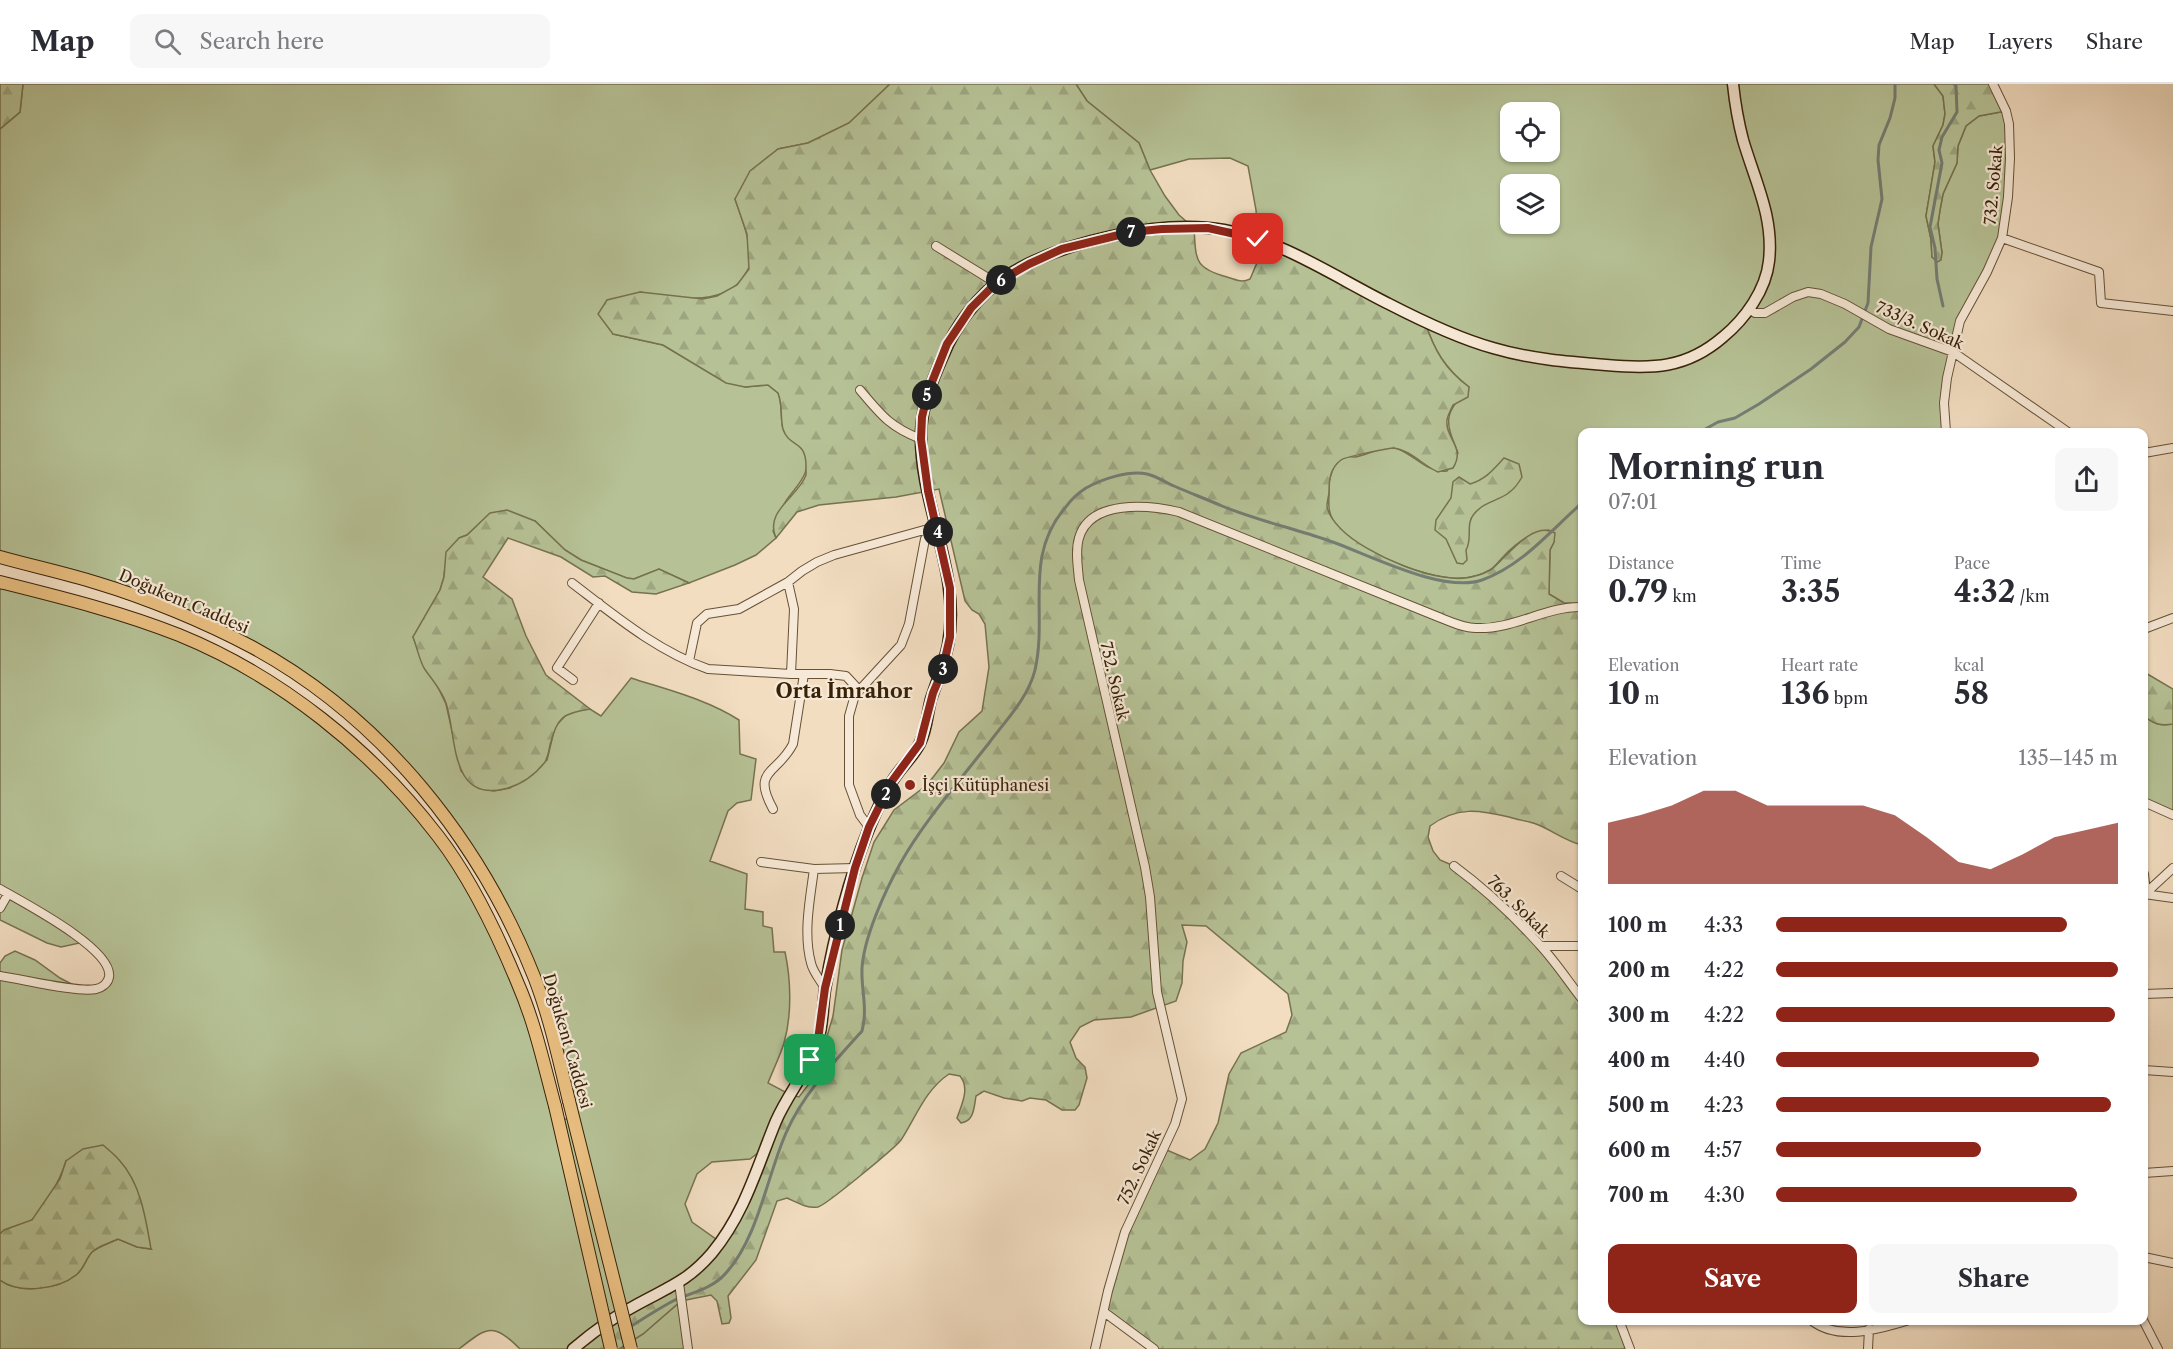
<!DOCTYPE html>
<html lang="en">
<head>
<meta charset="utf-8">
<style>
  :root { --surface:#fff; --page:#f7f7f7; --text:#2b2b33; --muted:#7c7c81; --line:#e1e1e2; --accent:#8f2418 }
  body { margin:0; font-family:"Libre Caslon Text",serif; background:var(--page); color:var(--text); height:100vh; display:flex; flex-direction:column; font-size:22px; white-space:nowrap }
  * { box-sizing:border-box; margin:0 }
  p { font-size:20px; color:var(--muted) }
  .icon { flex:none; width:33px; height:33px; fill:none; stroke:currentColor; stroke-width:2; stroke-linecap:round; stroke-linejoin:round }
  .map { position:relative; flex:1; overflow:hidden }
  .details { position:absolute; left:1578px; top:344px; width:570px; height:897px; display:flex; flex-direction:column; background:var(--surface); border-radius:12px; box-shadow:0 2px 4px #0004 }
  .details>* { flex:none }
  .buttons { position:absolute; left:1500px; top:18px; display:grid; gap:12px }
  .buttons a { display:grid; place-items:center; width:60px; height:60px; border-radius:12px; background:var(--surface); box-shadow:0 2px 4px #0004; font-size:30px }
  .pin { position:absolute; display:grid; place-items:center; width:51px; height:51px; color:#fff; margin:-26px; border-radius:12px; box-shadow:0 3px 9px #0006 }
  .km { position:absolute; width:30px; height:30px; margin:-15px; border-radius:50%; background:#222; color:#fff; font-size:16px; line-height:30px; text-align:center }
  .round { display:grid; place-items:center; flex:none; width:63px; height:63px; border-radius:12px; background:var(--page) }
  .summary { display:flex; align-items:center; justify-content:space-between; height:102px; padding:0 30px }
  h1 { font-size:33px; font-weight:700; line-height:45px }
  .stats { display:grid; grid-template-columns:repeat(3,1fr); gap:9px; height:102px; padding:6px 30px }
  .stats div { display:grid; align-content:center }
  .stats b { font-size:30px; font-weight:700 }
  .stats small { font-size:16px; font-weight:400 }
  .stats p { font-size:16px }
  .chart { height:168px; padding:12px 30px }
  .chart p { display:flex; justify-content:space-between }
  .chart svg { width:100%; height:108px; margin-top:6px; fill:var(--accent); opacity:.7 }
  .button { display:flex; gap:12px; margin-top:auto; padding:12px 30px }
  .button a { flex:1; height:69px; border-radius:12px; background:var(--accent); color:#fff; font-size:24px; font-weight:700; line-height:69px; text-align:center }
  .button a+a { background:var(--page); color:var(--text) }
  ul { padding:0 30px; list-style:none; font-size:20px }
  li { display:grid; grid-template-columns:96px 72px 1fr; align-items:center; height:45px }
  li i { height:15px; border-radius:8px; background:var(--accent) }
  header { display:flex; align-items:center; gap:36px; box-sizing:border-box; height:84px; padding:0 30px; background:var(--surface); border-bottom:2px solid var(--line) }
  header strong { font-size:28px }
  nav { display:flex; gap:33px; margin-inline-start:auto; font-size:21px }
  .search { width:420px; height:54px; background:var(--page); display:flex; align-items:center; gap:15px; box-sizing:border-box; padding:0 21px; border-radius:12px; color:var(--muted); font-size:22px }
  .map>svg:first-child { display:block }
</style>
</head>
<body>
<header>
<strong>Map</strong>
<div class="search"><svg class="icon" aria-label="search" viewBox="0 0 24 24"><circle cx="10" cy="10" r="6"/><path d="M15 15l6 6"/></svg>Search here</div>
<nav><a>Map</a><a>Layers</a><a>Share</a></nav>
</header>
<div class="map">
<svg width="2173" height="1265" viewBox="0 0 2173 1265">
  <defs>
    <pattern id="forest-firs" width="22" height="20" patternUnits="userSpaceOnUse" patternTransform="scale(1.5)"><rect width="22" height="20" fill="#b6c296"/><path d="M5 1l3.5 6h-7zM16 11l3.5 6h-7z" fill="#9da680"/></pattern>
  </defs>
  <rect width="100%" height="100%" fill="#f2ddc1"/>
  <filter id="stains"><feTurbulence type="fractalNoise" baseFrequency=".00333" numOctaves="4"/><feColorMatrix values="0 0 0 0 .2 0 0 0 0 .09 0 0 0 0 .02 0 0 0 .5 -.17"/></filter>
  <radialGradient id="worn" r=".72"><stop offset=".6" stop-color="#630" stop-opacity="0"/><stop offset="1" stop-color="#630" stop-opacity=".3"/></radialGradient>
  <!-- grass -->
  <path fill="#b6c296" stroke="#76724f" stroke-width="1.5" fill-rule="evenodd" d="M23,0h867l-41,39 -41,20 -30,6 -43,50c7,21 18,45 14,68 -1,4 -5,8 -7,12 -21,28 -72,19 -102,13l-27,42 50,11 52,31 30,11 23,-2 10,8c5,12 2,25 5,36 4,12 17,13 21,23 10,20 -8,34 -18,49 -6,9 -9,20 -13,30l3,7 -20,17 -21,10 -46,18 -30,-14 -25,10 -8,-1 -45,-18 -16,-10 -30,-29 -58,5 -10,9 -8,3 -14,28 -1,11 -4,13 -27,47 11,30 11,14 11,23 15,67 21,18 12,2 16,-3 37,-28 8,-33 10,-11 11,-6 14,-1 11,7 30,-38c37,12 75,21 108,42l1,34 16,5 -5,41 -14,3 -9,8 -18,50 37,13 -2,35 18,3v14l9,2 2,24h11c6,28 7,63 -1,91 -4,13 -11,27 -16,40l23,12 -24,51 -17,13 -38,3 -15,12 -12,30 7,18 28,20 -26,30 -121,77h-53c-27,-27 -33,-22 -61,0h-459v-69c19,14 57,10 76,-5 8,-6 10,-17 16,-23 7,-6 18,-9 26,-13l19,8 14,2 -85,-88c-4,14 -24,55 -36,60 -10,5 -22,5 -30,13v-271l5,-7 10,-5 20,9 25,18 21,11 23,-4 5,-14 -25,-29 -23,5 -14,-4 -47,-23v-12l8,-14 -8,-5v-307l94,24 148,60 105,72 92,99 80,149 40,134 14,-2 -21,-88 -40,-102 -100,-152 -102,-92 -126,-69 -184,-58v-428l20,-17z
    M1076,0h858l9,12 2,18 -2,11 -10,21 2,16 -9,54 5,23 1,18 10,-4 -4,-29 2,-14 3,-16 14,-31 1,-17 8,-20 13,-10 27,-5 3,13 -7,114 -42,83 -13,57 -1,54h-364v172l-18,-1 -15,-9 1,-44 4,-8 -5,-12c-18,2 -34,14 -46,27 -4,4 -8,10 -13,13 -12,7 -26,9 -39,8 -32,-3 -100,-29 -117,-56 -7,-12 -5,-18 -5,-31 0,-5 -1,-8 1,-13 2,-8 6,-18 15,-21 3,-1 7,0 10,0 14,-2 29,-13 43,-8 18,7 29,24 49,22l11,-18c-14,-34 -14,-38 11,-66 -24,-18 -35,-37 -44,-65l-167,-83 -2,-29 -8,-44 -18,-8 -41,1 -39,11 -11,-27 -52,-42zM1510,28h40v40h-40zM1510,100h40v40h-40z
    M2144,632c10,8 15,10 29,8v91l-29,-13z
    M681,1217l7,48h-69l24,-15z"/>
  <!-- forest -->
  <path fill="url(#forest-firs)" stroke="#76724f" stroke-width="1.5" d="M0,0h23l-3,28 -20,17z
    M890,0h186l11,17 52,42 11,27 15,26 14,19 15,13c2,32 0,40 33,49 9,3 15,6 23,2 11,-25 9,-29 39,-27l136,70c9,28 20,47 44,65l-1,10 -15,8c-2,4 -5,10 -6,15 -2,19 19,27 6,48l-15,4c-14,-6 -28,-22 -44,-24 -5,0 -50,9 -53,12 -11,8 -12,20 -12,32 0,4 -2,9 -2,14 1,8 8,17 14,23 23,24 100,59 134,47 5,-1 12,-4 17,-7 14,-11 40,-49 63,-36l-1,9 -4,8 -1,44 15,9 18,1v241c-17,-4 -30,-15 -46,-21 -8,-3 -18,-4 -27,-7 -30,-7 -52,-11 -79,9l-2,11 5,14 7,9 14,6 56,47 72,86v321h37l11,29h-473l-51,-38 19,-79 37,-84 28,12 15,-11 13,-26 11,-49 12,-21 45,-21 6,-17 -4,-21 -82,-68 -24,-1 5,17 -4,19 -1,22 -6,18 -45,16 -37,3 -14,7 -10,15 6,16 9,9 2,11 -8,27 -4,5h-13l-16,-10 -16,-2 -8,3 -18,-3 -20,-7 -8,5c-2,12 -2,25 -15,27l-4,-5c5,-14 13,-30 3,-42l-11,-2c-24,16 -33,43 -48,66 -6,8 -75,65 -83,67 -11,2 -22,-5 -31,-9l-10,3 -21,59 -28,36 3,22 -2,5 -7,1 -5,-23 -6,-6 -30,6 -38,33 -24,15h-46l106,-66 49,-50 63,-138 8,2 13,-17 8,-20 13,-44 9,-66 20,-72 12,-36 20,-32 33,-25 17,-22 15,-31 23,-21 7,-44 -4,-43 -6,-10 -7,-4 -7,-9 -26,-112 -43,8 -77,8 -22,7 -21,26c-12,-27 22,-41 30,-63 0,-1 0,-9 0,-9 0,-27 -17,-18 -23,-37 -3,-11 0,-24 -5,-36l-10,-8 -23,2 -19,-4 -63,-38 -50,-11 -15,-20 9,-14 33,-8 63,7 14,-3 20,-11 12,-16 -2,-35 -12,-35 15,-28 28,-22 30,-6 41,-20z
    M1934,0h59l13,27 -27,5 -13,10 -8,20 -1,17 -14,31 -3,16 -2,14 4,29 -1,7 -4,2 -5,-5 -1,-18 -5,-23 9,-54 -2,-16 10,-21 2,-11 -2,-18z
    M1504,374l15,6 3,13c-15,27 -33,19 -48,37 -9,10 -1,25 -8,36l1,10 -4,4 -6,-1 -11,-24 -11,-9 1,-10 15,-22 2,-16 6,-5 11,7c16,-5 23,-14 34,-26z
    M507,426l28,11 30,29 16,10 46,18 7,1 25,-10 30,14 -33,11 -24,-2 -27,-16 -12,1 -32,-20 -53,-19 -25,39 29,22 14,37 20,39 44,34c-27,4 -33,8 -40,36 -1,5 -2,12 -5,17 -11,14 -24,23 -41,27 -55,13 -47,-54 -58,-86 -5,-14 -14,-23 -22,-35 -5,-9 -7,-21 -11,-31l27,-47 4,-13 2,-25 13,-14 8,-3 23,-22z
    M2144,588l29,17v35c-13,2 -19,0 -29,-8z
    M103,1061c6,5 12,10 17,16 21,23 26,59 31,88l-14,-2 -19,-8c-8,4 -20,7 -26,13 -6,6 -8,17 -16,23 -19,15 -57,19 -76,5v-46l4,-4 28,-10 28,-41 6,-18 17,-12z"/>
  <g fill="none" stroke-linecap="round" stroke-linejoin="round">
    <!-- stream -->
    <path stroke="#747d73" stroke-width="3" d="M1943,222l-6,-27 -2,-31 -5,-21 12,-64 -3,-13 3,-13 15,-25 -1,-26 -2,-2
      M1700,348l18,-10 17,-4 24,-14 52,-35 34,-27 14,-15 9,-24 3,-56 11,-48 -4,-39 1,-15 11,-27 5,-20v-14
      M630,1243c14,-9 28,-18 43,-26 17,-8 39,-12 52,-27 33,-35 42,-98 61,-141 17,-39 48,-71 76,-102 6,-24 -1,-40 0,-63 2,-31 23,-77 38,-104 22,-40 60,-84 89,-121 17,-23 39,-45 46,-73 13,-57 -12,-113 30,-162 5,-7 13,-15 21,-20 16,-9 43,-18 61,-14 9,2 18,8 27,12 16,7 32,13 48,20 34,14 70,22 105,34 39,13 115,54 155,40 40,-14 69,-50 100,-77"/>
    <defs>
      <path id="street" d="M2002,154l97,34 2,31 72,8
        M936,162l60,37
        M1749,225l6,4h10l28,-16 15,-5 13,2 24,10 44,25 64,23 115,80
        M860,306c21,25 30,37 61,49
        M1946,348l-2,-29 3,-25 13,-57 27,-49 15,-34 6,-41 2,-39 -1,-34 -3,-13 -13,-27
        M2144,369l29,-5
        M788,498l6,27 -3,65
        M572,499c42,32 85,68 136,86l83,5h39l16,2 13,14
        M2144,545l29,-11
        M689,577l8,-38 10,-9 32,-5 49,-27 14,-11 15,-9 17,-7 101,-28
        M573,596l-16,-12 42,-65
        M2144,718l29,13
        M773,725c-22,-40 4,-34 20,-65l11,-70
        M869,743l-9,-12 -11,-30v-69l6,-21 46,-50 8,-21 16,-85 11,-12
        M761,778l53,7 41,-1
        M1454,782c31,23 59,49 85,78 16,17 29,37 43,55
        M814,785c-4,30 -11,64 -3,94 2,9 9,17 14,25
        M2144,790l2,19
        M1561,792l21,13
        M0,805c22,13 114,60 109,88 -1,6 -7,11 -13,12 -18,4 -74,-10 -96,-13
        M2146,809l27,-25
        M2144,810l29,4
        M0,824l8,-14
        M1541,862h41
        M2144,910l29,-1
        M2144,986l29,2
        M2144,1089l29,-2
        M2144,1173l29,6
        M679,1199l9,66
        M1104,1228l50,37
        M1619,1236l11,29
        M1811,1236c27,22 68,9 98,0
        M2143,1236l15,29
        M1095,1265l13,-58 17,-59 50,-108 7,-25 -25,-107 -7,-95 -5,-30 -66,-287c-1,-13 -4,-29 0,-42 11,-39 70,-33 100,-26l257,104c13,5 27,12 40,12 37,2 70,-22 106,-21
        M1868,1265l1,-20"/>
      <path id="secondary" d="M573,1265c20,-17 42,-33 65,-45 31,-17 50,-23 74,-51 33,-40 45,-86 64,-132 12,-28 33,-51 42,-81 6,-18 4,-37 8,-56 8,-48 24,-108 42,-153 7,-17 15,-36 25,-51 8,-13 20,-23 27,-37 7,-14 7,-29 11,-44 6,-18 13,-35 17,-54 14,-73 -29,-140 -27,-213 1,-27 11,-51 22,-76 12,-30 35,-61 62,-79 53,-35 156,-58 219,-47 59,11 111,47 165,74 33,17 68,34 104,44 37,11 75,14 113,17 46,4 80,4 117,-28 22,-18 43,-47 46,-76 5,-44 -14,-80 -26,-121 -5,-19 -8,-37 -10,-56"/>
      <path id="primary" d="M0,473c32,9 65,16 97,26 50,15 108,39 155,64 131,71 229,195 283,332 15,39 24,81 34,122
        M0,498c60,15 121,30 179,53 101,41 193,115 259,201 34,44 59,97 80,148 17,39 26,81 37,122"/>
    </defs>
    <!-- street casing -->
    <use href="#street" stroke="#665136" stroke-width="10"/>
    <!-- secondary casing -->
    <use href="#secondary" stroke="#372208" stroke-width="13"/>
    <!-- primary casing -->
    <use href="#primary" stroke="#372208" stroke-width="14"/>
    <!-- street -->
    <use href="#street" stroke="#f7e9d7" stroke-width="8"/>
    <!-- secondary -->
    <use href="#secondary" stroke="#f7e9d7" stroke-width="10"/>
    <!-- primary -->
    <use href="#primary" stroke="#e9be80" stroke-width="12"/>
    <defs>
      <path id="primary-bridge" d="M569,1017l62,248
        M555,1022l56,243"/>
    </defs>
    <!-- primary-bridge casing -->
    <use href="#primary-bridge" stroke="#372208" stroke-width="14" stroke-linecap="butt"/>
    <!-- primary-bridge -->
    <use href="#primary-bridge" stroke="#e9be80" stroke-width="12"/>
  </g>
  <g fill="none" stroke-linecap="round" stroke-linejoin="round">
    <defs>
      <path id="route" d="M810,976l8,-20 7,-52 30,-120 14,-41 23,-46 28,-38 13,-50 9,-21 8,-35v-49l-22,-97 -7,-52 1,-22 6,-25 19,-48 24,-36 25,-25 33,-19 33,-15 69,-17 31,-3 46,-1 50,11"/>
    </defs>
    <!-- route casing -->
    <use href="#route" stroke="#fff" stroke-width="12"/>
    <!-- route -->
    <use href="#route" stroke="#8f2418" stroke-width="8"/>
  </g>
  <!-- markers -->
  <circle fill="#8f2418" stroke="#f7e9d7" stroke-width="2" cx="910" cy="701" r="6"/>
  <g text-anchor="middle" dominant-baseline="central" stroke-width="4.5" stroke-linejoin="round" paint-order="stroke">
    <!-- street labels -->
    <g font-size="16" fill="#372208" stroke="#f7e9d7">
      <text transform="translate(1993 101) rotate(-85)">732. Sokak</text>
      <text transform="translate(1920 241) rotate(24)">733/3. Sokak</text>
      <text transform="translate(184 517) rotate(23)">Doğukent Caddesi</text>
      <text transform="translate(1115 597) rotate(77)">752. Sokak</text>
      <text transform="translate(1519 822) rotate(45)">763. Sokak</text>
      <text transform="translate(568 957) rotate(74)">Doğukent Caddesi</text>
      <text transform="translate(1139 1083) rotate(-65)">752. Sokak</text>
    </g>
    <!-- poi labels -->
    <g font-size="16" fill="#372208" stroke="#f7e9d7" text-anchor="start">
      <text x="922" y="701">İşçi Kütüphanesi</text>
    </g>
    <!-- quarter labels -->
    <g font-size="20" font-weight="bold" fill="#372208" stroke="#f7e9d7">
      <text x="844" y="607">Orta İmrahor</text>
    </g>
  </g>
  <rect width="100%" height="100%" filter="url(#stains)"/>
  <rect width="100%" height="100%" fill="url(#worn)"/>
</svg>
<div class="buttons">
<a><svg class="icon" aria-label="locate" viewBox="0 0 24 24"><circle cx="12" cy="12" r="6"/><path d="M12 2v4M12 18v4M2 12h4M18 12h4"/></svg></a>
<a><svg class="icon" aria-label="layers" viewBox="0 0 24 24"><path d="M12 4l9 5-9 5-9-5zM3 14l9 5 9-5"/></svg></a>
</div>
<div class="pin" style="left:810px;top:976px;background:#1e9e55"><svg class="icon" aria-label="arrive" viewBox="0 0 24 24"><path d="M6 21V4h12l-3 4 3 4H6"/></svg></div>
<div class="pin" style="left:1258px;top:155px;background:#d93025"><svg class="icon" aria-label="check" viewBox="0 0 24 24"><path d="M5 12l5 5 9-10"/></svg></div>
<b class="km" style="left:840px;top:841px">1</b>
<b class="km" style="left:886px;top:710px">2</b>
<b class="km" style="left:943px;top:585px">3</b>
<b class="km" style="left:938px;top:448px">4</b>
<b class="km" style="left:927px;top:311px">5</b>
<b class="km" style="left:1001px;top:196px">6</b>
<b class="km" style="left:1131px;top:148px">7</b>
<section class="details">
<div class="summary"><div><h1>Morning run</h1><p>07:01</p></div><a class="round"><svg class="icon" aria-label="share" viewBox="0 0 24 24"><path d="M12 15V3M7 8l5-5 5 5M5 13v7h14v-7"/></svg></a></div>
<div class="stats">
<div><p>Distance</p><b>0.79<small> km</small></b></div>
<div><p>Time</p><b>3:35</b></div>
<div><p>Pace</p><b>4:32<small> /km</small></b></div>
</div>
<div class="stats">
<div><p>Elevation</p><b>10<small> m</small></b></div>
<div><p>Heart rate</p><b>136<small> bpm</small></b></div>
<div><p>kcal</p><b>58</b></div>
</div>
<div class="chart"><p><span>Elevation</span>135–145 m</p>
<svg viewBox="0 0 160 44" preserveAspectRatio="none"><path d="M0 44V19L10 16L20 12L30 6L40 6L50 12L60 12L70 12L80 12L90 16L100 25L110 35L120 38L130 32L140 25L150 22L160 19V44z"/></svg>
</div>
<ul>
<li><b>100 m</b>4:33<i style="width:85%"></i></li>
<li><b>200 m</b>4:22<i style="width:100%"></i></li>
<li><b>300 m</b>4:22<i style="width:99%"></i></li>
<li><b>400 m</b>4:40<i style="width:77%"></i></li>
<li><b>500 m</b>4:23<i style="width:98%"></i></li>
<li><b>600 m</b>4:57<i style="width:60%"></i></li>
<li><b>700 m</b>4:30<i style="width:88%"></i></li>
</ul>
<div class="button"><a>Save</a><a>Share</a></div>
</section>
</div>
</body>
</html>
